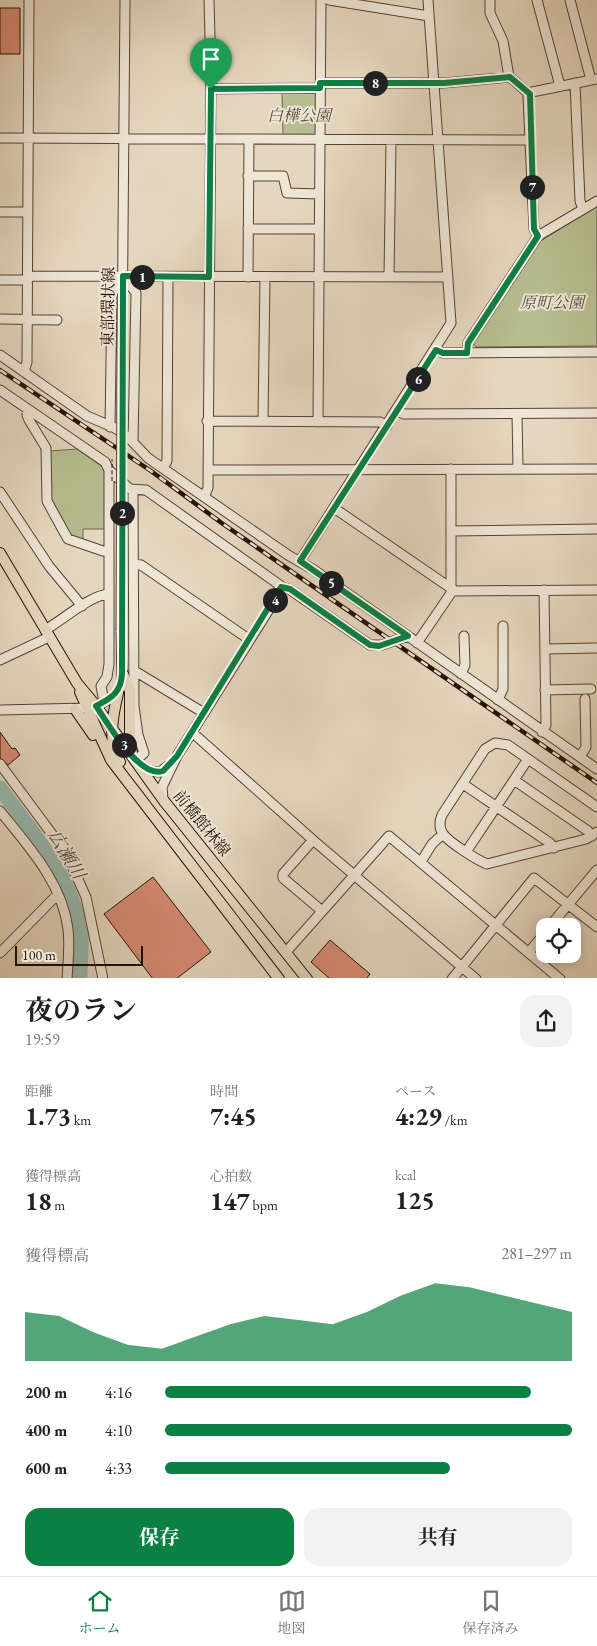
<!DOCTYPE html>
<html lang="ja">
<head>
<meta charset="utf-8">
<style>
  :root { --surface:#fff; --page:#f2f2f2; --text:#202124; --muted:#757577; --line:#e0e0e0; --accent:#0b8043 }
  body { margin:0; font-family:"EB Garamond","Noto Serif JP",serif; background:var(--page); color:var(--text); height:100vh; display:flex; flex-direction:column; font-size:19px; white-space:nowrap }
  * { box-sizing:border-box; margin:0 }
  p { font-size:16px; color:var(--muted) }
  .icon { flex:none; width:28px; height:28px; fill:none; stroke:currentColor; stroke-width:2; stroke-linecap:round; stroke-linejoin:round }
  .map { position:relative; height:978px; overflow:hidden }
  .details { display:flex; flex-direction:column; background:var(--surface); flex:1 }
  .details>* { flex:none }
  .controls { position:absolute; left:536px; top:918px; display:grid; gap:10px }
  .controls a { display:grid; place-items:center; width:45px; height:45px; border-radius:10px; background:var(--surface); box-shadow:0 2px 12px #0003; font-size:25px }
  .scale { position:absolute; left:15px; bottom:12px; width:128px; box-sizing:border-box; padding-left:5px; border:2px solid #261103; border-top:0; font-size:14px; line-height:18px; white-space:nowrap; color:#261103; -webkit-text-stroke:4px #eee5d5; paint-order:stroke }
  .pin { position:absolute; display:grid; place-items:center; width:42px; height:42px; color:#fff; margin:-51px -21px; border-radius:50% 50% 50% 0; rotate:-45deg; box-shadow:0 0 5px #0007 }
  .pin .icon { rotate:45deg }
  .km { position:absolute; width:25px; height:25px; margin:-12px; border-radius:50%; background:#222; color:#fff; font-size:14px; line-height:25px; text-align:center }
  .round { display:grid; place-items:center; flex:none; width:52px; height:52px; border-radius:15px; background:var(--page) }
  .summary { display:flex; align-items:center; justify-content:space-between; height:85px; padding:0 25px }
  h1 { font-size:28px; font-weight:700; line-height:38px }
  .metrics { display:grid; grid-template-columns:repeat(3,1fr); gap:8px; height:85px; padding:5px 25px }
  .metrics div { display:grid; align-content:center }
  .metrics b { font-size:25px; font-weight:700 }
  .metrics small { font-size:14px; font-weight:400 }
  .metrics p { font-size:14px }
  .chart { height:140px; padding:10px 25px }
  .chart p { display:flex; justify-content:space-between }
  .chart svg { width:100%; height:90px; margin-top:5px; fill:var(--accent); opacity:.7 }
  .action { display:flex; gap:10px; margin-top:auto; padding:10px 25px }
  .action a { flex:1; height:58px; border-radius:15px; background:var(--accent); color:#fff; font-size:20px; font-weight:700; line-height:58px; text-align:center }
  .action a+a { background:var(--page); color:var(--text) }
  ul { padding:0 25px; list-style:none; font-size:16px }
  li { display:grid; grid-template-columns:80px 60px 1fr; align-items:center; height:38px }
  li i { height:12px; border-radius:6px; background:var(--accent) }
  .tabs { display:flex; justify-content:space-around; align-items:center; height:70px; border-top:1px solid var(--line); background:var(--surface); font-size:14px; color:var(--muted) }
  .tabs a { display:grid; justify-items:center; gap:2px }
  .tabs .selected { color:var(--accent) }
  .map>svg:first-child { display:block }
</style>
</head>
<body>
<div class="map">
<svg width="597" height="979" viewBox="0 0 597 979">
  <rect width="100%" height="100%" fill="#e5d7bf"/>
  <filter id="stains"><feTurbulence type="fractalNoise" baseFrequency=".004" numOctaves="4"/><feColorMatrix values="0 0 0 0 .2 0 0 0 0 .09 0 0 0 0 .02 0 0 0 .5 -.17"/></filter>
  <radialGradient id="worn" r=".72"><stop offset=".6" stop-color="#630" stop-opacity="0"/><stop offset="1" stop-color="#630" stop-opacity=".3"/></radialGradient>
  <!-- green -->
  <path fill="#b6be91" stroke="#6e684a" d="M314,92l3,3v39l-3,2h-31l-1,-43z
    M597,206v140l-121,1 -3,-4 66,-101z
    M77,449l27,19 2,4v57h-23v12l-13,-5 -19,-35 -2,-50z"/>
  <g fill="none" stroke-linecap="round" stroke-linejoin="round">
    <!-- river -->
    <path stroke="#96bab1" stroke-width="15" d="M0,788c33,46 74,90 81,148 1,14 -1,28 -1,43"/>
  </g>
  <!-- building -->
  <path fill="#d88c75" stroke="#261103" d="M0,8h20v46h-20z
    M0,732l12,17 3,-1 5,7 -12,10 -8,-7z
    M153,877l58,75 -35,27h-23l-49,-65z
    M330,940l40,34 -4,5h-36l-19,-17z"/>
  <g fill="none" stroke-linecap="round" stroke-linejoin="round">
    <defs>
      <path id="minor" d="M329,0l100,16
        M490,0v13l13,28 6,36
        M537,0l23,86
        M570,0l21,80
        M320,83h124l66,-6 19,17
        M575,83l5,118 3,8
        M211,89l109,-1
        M0,138l530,2
        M248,176h35l4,17 32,1
        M0,212h28
        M248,229h71
        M538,236l-4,-7 -6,-132 4,-5 65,-13
        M28,276l420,1
        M248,277l1,-136
        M389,277l2,-136
        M0,280h28
        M0,319l57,1
        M436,350l7,3 154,-1
        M122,351l3,-351
        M467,353l1,-10 70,-107 59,-35
        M0,355l87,61 28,12 13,9 20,21 140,97 26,15 283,199
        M24,372l3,-10 2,-362
        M0,390l105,72 4,8 21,19 16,1 135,96 -1,6 -103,164 -15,31 1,12
        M29,410l-2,5 2,5 17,28 1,53 17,31 4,7 35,12h6
        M397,411l7,3 193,-1
        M517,414l1,55
        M207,421l173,1 7,4
        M263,421l2,-144
        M318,422l3,-422
        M110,427l2,-133 11,-18 13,17 -3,149
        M163,468l4,-7 1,-184
        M208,470l389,-1
        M133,490l1,216 4,29 6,18 -8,7
        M0,492l49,74 33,40
        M204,497l4,-9 3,-413 -2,-75
        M334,508l121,83 142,-1
        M453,531l144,-2
        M300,561l151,-238 -23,-323
        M134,564l7,1 109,75
        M281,587l8,2 81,56h12l26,-9
        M45,630c18,-10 45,-35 64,-36
        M417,643l34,-50v-124
        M545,649l52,-1
        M0,660l49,-23
        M134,672l4,1 66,40
        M461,674l4,-9 -1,-29
        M545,690l46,-1
        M498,700l5,-11v-63
        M104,702l-3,-16 6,-9 2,-13v-194
        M0,710l87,-2c14,-3 28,-10 35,-23l-1,-55
        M542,732l4,-7 -2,-135
        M193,733l120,107 163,139
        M580,757l6,-10 -1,-48
        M0,764l66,89 20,44 17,82
        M139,765l11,6 10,1 9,-7
        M514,780l74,51 4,5
        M463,784l87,59 4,5
        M597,807l-89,-62 -13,-2 -10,6 -43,66c-3,7 -3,13 1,19 7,9 34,26 44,30l99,-25 11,-7
        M0,811c28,35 62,71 68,118 2,16 0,33 -1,50
        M313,840l-30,34v4l39,33
        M466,852l62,-93
        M421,862l11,-18 11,-10
        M550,926l47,-56
        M286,952l103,-116 171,143
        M529,952l16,-19
        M0,953l58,-59
        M452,979l82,-101 63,49"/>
      <path id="major" d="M0,553l77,130 19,23 68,95 143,178
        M123,674l7,17v52l2,10
        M80,692l31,68 168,219
        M118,693c-5,21 -11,49 2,69
        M75,709l18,26"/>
    </defs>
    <!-- minor casing -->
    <use href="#minor" stroke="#564232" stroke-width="11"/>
    <!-- major casing -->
    <use href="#major" stroke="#261103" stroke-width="12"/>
    <!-- minor -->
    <use href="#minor" stroke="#eee5d5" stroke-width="9"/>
    <!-- major -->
    <use href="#major" stroke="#e5d7bf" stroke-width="10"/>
    <defs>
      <path id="rail" d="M0,370l151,101 72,53 374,259"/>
    </defs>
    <!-- rail casing -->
    <use href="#rail" stroke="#261103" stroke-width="4.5"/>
    <!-- rail -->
    <use href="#rail" stroke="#eee5d5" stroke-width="2.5" stroke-dasharray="8" stroke-linecap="butt"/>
    <defs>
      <path id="minor-bridge" d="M121,630l1,-279"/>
    </defs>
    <!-- minor-bridge casing -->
    <use href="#minor-bridge" stroke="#564232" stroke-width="11" stroke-linecap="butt"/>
    <!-- path-bridge -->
    <path stroke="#261103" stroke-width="1" stroke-dasharray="4 2.5" stroke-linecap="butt" d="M112,481v-22"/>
    <!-- minor-bridge -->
    <use href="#minor-bridge" stroke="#eee5d5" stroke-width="9"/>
  </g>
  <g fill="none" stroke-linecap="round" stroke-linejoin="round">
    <defs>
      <path id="route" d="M510,77l20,17 4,135 4,7 -70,107 -1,10h-24l-7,-3 -136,211 108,75 -29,10 -9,-1 -80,-56 -9,-2 -104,169 -14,15c-24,8 -55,-48 -67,-65 16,-8 25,-14 26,-32l1,-398 86,1 2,-188 109,-1v-5h124z"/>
    </defs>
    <!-- route casing -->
    <use href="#route" stroke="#fff" stroke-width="10"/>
    <!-- route -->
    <use href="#route" stroke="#0b8043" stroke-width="6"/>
  </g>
  <g text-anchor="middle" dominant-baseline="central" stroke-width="4" stroke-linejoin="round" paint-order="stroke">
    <!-- park labels -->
    <g font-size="16" font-style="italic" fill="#584e35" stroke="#eee5d5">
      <text x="299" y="115">白樺公園</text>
      <text x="552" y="302">原町公園</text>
    </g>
    <!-- street labels -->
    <g font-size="16" fill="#261103" stroke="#eee5d5">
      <text transform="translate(108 307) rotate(-89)">東部環状線</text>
      <text transform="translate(202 823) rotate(51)">前橋館林線</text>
    </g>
    <!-- water labels -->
    <g font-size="18" font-style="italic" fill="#4d4c40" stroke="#eee5d5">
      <text transform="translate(67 854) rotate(59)">広瀬川</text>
    </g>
  </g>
  <rect width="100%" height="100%" filter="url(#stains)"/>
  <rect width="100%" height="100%" fill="url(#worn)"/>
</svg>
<div class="controls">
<a><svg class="icon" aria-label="locate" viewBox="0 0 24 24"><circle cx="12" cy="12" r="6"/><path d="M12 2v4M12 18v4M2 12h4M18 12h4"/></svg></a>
</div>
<div class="scale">100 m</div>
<div class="pin" style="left:211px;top:89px;background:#1e9e55"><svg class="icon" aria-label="arrive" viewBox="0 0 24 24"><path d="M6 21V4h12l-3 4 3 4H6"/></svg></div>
<b class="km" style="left:142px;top:277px">1</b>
<b class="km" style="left:122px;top:513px">2</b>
<b class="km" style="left:124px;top:745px">3</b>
<b class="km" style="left:275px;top:600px">4</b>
<b class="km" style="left:331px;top:583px">5</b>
<b class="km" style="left:418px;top:379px">6</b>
<b class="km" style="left:532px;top:187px">7</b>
<b class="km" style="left:375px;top:83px">8</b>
</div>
<section class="details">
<div class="summary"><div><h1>夜のラン</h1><p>19:59</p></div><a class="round"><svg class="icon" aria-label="share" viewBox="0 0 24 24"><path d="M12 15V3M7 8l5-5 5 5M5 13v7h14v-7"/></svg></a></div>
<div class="metrics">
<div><p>距離</p><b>1.73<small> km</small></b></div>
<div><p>時間</p><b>7:45</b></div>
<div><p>ペース</p><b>4:29<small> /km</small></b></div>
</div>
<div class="metrics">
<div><p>獲得標高</p><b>18<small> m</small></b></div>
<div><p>心拍数</p><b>147<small> bpm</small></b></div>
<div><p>kcal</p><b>125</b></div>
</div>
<div class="chart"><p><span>獲得標高</span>281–297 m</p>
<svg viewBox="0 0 160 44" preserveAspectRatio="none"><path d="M0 44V20L10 22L20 30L30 36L40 38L50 32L60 26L70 22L80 24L90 26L100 20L110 12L120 6L130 8L140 12L150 16L160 20V44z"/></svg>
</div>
<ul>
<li><b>200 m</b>4:16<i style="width:90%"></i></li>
<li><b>400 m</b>4:10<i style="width:100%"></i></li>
<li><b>600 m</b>4:33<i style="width:70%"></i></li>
</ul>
<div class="action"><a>保存</a><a>共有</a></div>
</section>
<nav class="tabs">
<a class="selected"><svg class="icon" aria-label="home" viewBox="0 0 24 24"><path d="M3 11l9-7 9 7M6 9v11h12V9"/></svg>ホーム</a>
<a><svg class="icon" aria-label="map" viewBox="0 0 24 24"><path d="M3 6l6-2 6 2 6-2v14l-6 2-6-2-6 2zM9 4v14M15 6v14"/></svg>地図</a>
<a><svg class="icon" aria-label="saved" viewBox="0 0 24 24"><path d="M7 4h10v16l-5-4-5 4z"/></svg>保存済み</a>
</nav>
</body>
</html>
